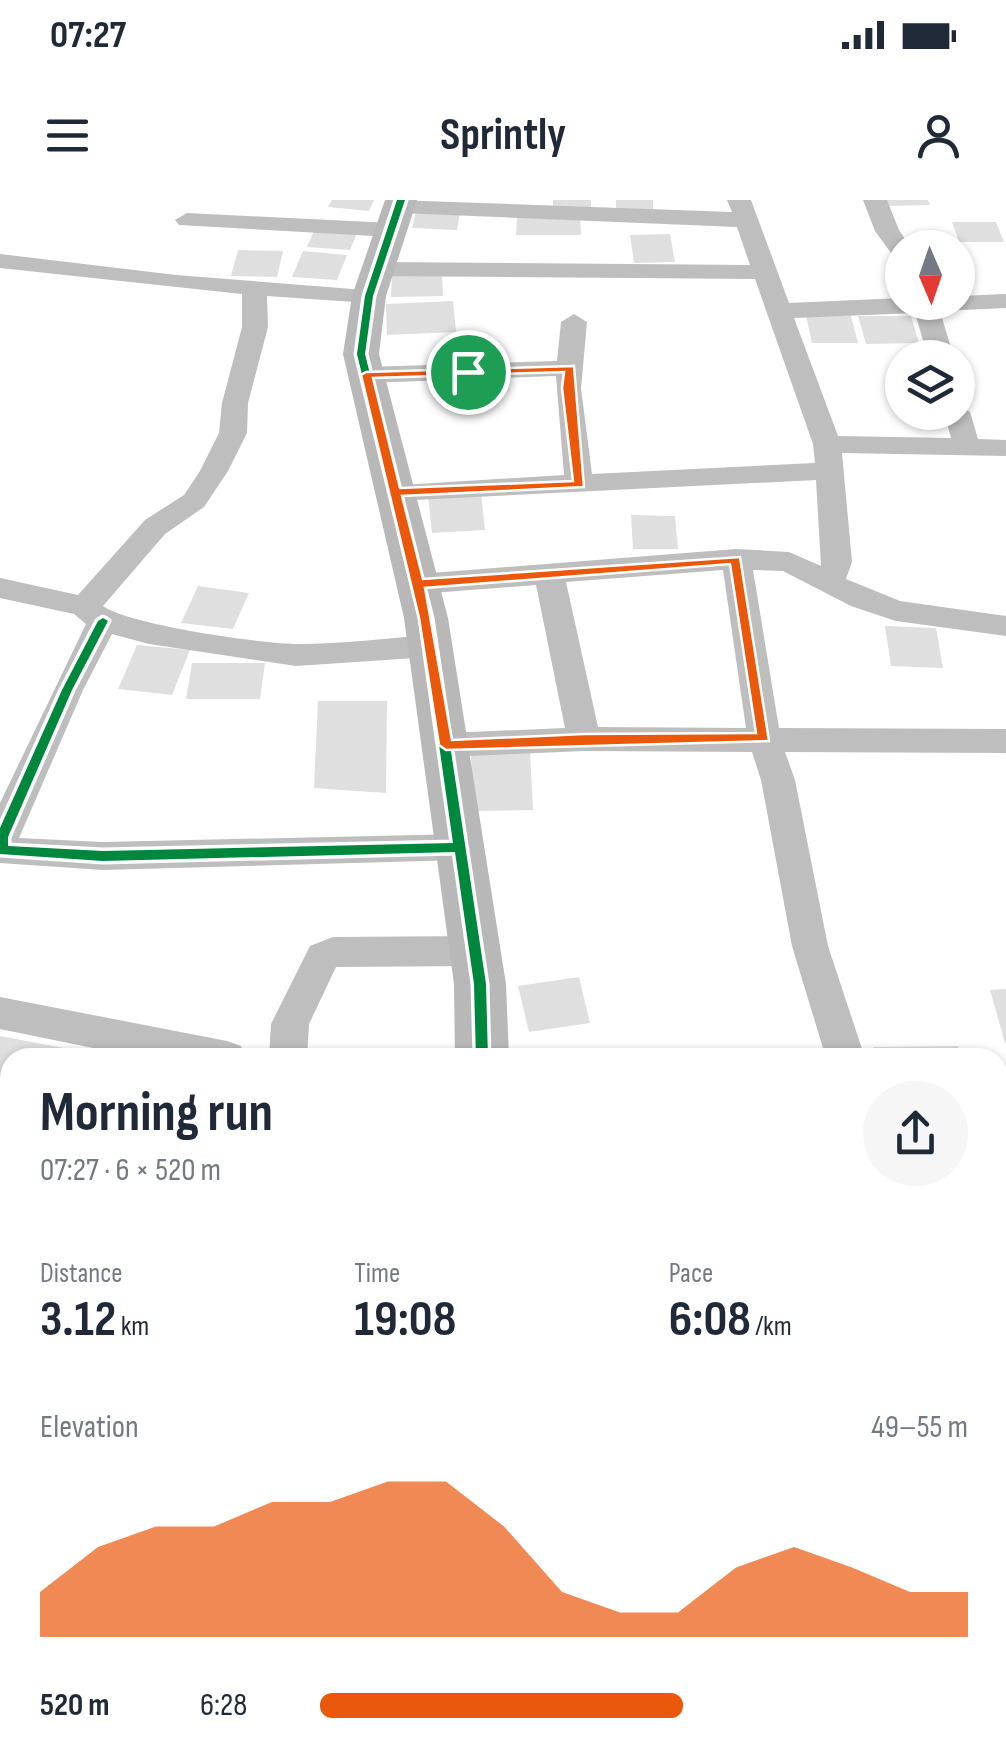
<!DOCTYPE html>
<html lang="en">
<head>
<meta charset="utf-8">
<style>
  :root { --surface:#fff; --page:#f6f6f7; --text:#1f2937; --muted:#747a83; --accent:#ea580c }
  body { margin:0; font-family:"Sofia Sans Condensed",sans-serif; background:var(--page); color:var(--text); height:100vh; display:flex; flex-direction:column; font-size:38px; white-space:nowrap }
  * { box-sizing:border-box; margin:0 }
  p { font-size:32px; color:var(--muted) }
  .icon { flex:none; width:55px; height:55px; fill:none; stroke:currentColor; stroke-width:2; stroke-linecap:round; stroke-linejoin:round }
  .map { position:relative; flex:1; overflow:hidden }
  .details { position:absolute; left:0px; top:848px; width:1008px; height:718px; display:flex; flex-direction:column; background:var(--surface); border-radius:30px 30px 0 0; box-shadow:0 2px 8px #0004 }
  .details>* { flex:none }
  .needle { width:65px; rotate:178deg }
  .buttons { position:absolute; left:885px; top:30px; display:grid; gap:20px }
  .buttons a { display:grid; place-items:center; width:90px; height:90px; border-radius:50%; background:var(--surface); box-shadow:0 2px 8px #0004; font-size:50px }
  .pin { position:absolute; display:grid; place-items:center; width:85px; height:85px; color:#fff; margin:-42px; border:5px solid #fff; border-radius:50%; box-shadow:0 2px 10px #0007 }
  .round { display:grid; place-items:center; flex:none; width:105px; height:105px; border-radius:52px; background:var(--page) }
  .summary { display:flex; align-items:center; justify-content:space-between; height:170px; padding:0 40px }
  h1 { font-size:55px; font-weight:700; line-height:75px }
  .stats { display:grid; grid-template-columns:repeat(3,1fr); gap:15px; height:170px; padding:10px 40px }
  .stats div { display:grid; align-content:center }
  .stats b { font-size:50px; font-weight:700 }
  .stats small { font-size:28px; font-weight:400 }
  .stats p { font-size:28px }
  .chart { height:280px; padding:20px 40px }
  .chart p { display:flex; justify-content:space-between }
  .chart svg { width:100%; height:180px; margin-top:10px; fill:var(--accent); opacity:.7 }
  ul { padding:0 40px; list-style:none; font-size:32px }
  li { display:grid; grid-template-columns:160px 120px 1fr; align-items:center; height:75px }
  li i { height:25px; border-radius:12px; background:var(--accent) }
  .status { display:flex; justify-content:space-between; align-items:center; height:70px; padding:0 50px; background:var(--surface); direction:ltr }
  .status svg { height:28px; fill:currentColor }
  header { display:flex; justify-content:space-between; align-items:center; height:130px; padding:0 40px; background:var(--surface); font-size:45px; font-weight:700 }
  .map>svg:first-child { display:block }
</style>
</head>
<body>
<div class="status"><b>07:27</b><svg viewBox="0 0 49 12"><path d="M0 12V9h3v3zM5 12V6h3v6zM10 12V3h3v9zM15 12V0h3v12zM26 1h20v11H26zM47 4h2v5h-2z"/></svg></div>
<header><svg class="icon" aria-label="menu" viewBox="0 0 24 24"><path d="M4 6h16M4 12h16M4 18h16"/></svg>Sprintly<svg class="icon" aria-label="person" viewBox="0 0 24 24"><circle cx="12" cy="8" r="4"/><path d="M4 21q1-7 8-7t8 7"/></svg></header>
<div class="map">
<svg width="1006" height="1563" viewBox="0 0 1006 1563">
  <rect width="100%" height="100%" fill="#fff"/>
  <!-- building -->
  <path fill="#dfdfdf" d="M332,0h42l-5,11 -41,-4z
    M553,0h38v8l-38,-1z
    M616,0h37v10l-37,-1z
    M883,0h45l2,5 -44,1z
    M416,11l44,2 -3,17 -45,-2z
    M517,17l63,1 1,17h-65z
    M952,22h44l8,20h-45z
    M315,29l42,4 -7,17 -43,-3z
    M670,34l5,28 -41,1 -4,-28z
    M238,50l45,1 -6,26 -46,-1z
    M303,51l44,4 -10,25 -45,-3z
    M442,74l1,22 -52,1 1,-22z
    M453,101l3,31 -69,3 -1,-31z
    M806,116h45l7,27h-46z
    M858,116h53l8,27 -53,1z
    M481,293l4,37 -53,3 -4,-37z
    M631,315l44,1 3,33h-45z
    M198,386l51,7 -16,36 -52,-6z
    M885,426l51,2 7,40 -52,-2z
    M137,445l53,5 -18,45 -54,-6z
    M192,463h73l-5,36h-74z
    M318,501h69l-1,92 -72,-5z
    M530,550l3,60 -61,1 -1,-60z
    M579,777l11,46 -61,9 -11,-46z
    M1006,789v54h-1l-15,-53z
    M0,836l69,13 -4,9h-55v59l-10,-2z
    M958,846l3,12h-86l-2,-11z
    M998,1379h8v75l-8,-36z
    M339,1555h129v8h-128z"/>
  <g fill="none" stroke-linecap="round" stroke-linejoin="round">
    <!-- street -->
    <path fill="#bebebe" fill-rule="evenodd" d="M395,0l337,12 -5,-12h24l38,103 113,-5v4h56v-6l48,-2v14l-66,3 14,47h-26l-13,-45 -121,5 44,118 113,2 -7,-26h14v-8l12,8 8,27 28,1v16l-164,-3 10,109 -6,17 54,22 106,15v20l-110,-15 -45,-15 -68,-35 -30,-1 26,158 227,1v24l-221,-1 10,28 33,166 37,112h-39l-34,-112 -31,-166 -9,-28 -168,-1 -138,6 -12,-4 -5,-8 5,-8 12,-4 119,-5 -29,-143 -118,9 -11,-3 -4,-7 4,-7 11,-3 318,-25 53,3 32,14 -5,-86 -421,21 -10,-3 -4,-6 4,-6 179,-11 -8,-99 -190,7 -13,-8 13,-8 191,-6 4,-39 13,-8 13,8 -6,66 11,86 223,-11 -2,-19 -58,-165 -378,-3 -12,-7 12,-7 373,3 -13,-38 -338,-14 -12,-7zM723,370l23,158 -148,-1 -32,-145z
      M863,0h24l12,30 12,18h-9v11l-8,-2 -19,-26z
      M187,13l204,10 12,7 -12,7 -212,-12 -4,-5z
      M0,54l176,21 202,16 3,5 -12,7 -102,-7 1,31 -20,76 -1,30 -19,38 -24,36 -39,27 -62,72c26,19 160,38 196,38 43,0 88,-6 131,-9l11,3 5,8 -5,8 -11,3 -134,9 -147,-22 -37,-10 -29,56 -64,148 84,4 358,-8 12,4 6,9 -6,9 -12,4 -358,10 -103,-7v-60l86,-179 -12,-10 -74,-16v-20l78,17 67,-75 39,-25 16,-24 19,-38 3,-30 20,-76v-33l-242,-26z
      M475,736l13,4 5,11 -5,11 -13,4 -139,1 -27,57 -2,34h-38l2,-34 39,-78 23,-9z
      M0,797l227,44 14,5 5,12h-104l-142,-29z
      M998,1089h8v42h-8z
      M0,1131l10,4v44l-10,-4z
      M10,1526v29h25l-4,8h-31v-36z
      M468,1555h52v8h-52z"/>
    <!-- secondary -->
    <path fill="#b8b8b8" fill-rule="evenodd" d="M385,0h32l-31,96 -7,58 69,264 58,366 3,74h-54l-1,-74 -50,-366 -61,-264 9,-58z
      M998,1527l8,4v32h-62l-3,-8h57z
      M262,1555h72l-1,8h-72z"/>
    <defs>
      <path id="cycleway" d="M397,0h8l-32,96 -8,58 66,264 55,366 2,74h-12l-2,-74 -19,-132 -352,9 -103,-7v-26l62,-138 36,-69 5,-3 5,3 -36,69 -64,147v9l95,5 350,-8 -32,-225 -64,-264 8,-58z"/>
    </defs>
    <!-- cycleway casing -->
    <use href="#cycleway" stroke="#fff" stroke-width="7"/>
    <!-- cycleway -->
    <use href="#cycleway" fill="#00873e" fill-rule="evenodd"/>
  </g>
  <!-- route -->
  <path fill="#ea580c" stroke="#fff" stroke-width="2.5" fill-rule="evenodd" d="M574,166l10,121 -182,9 21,83 317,-22 29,184 -323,9 -7,-5 -20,-127 -58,-243 5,-3zM564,172l-2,16 11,93 -173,7 -27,-110zM730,364l26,169 -172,1 -132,6 -27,-152z"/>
</svg>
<div class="buttons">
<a><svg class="needle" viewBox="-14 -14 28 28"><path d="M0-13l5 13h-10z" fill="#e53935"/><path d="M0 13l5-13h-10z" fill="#747a83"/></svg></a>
<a><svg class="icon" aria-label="layers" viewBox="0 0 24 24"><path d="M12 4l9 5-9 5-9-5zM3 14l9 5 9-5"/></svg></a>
</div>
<div class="pin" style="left:468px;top:172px;background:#1e9e55"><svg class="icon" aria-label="arrive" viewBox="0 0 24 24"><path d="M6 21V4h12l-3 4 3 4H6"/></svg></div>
<section class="details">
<div class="summary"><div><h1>Morning run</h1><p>07:27 · 6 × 520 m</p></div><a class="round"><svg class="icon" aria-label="share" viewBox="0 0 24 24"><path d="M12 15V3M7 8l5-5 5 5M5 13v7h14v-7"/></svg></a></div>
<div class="stats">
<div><p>Distance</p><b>3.12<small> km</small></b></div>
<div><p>Time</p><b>19:08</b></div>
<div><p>Pace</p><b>6:08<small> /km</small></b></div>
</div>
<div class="chart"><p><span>Elevation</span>49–55 m</p>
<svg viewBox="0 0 160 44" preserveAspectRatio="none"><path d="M0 44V33L10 22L20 17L30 17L40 11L50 11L60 6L70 6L80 17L90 33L100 38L110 38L120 27L130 22L140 27L150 33L160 33V44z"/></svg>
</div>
<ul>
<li><b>520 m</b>6:28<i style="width:56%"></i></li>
</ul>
</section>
</div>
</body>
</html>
